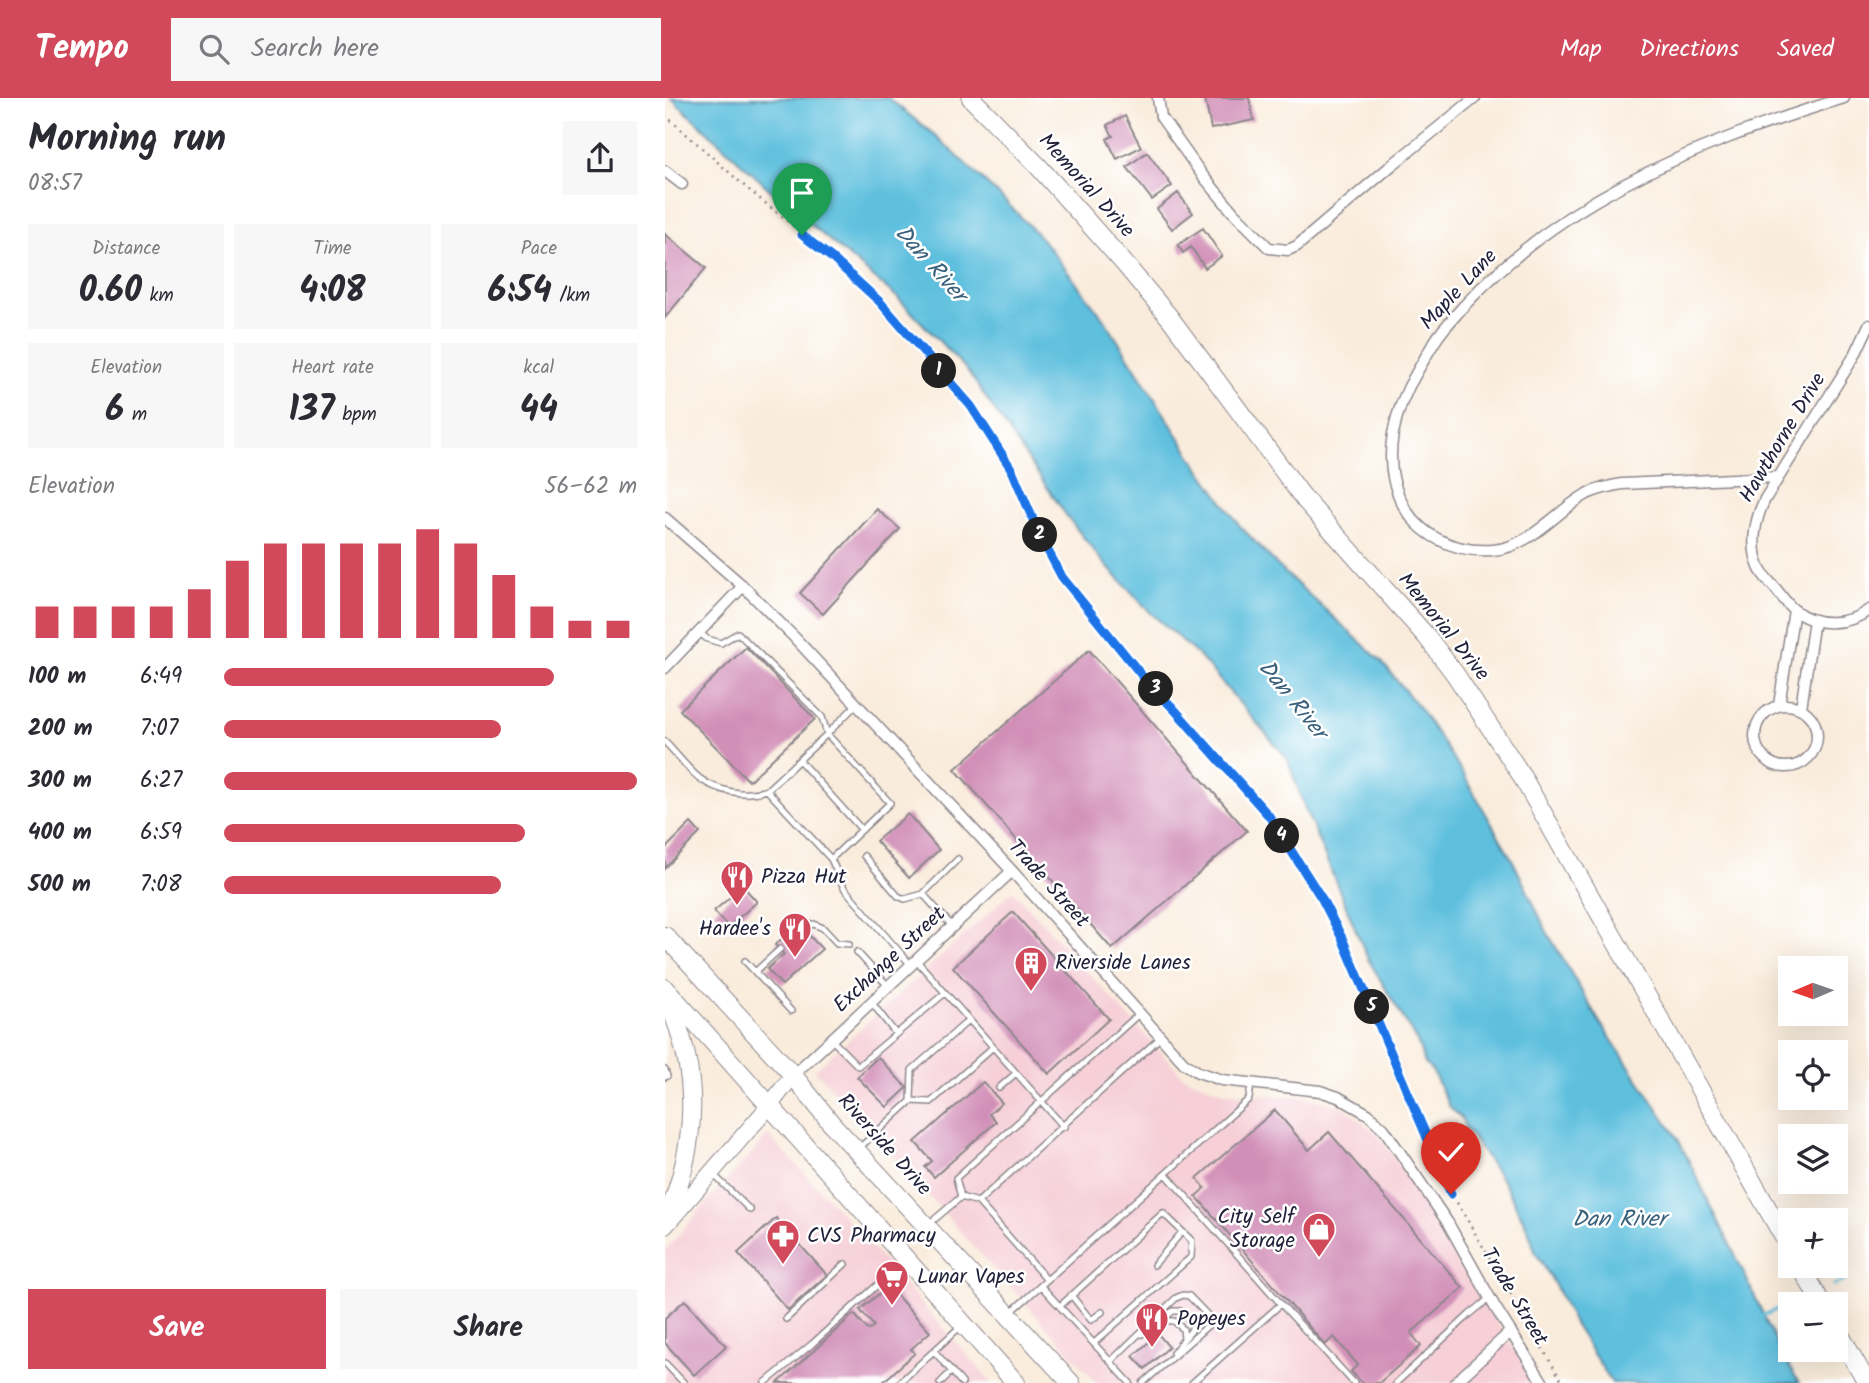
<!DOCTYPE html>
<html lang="en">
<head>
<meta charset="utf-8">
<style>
  :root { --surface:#fff; --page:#f7f7f7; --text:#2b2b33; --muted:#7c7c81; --accent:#d1495b }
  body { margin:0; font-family:Kalam,sans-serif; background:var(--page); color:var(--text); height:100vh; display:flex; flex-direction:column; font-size:26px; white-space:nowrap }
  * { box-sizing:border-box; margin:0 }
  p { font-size:23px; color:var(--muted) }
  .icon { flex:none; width:38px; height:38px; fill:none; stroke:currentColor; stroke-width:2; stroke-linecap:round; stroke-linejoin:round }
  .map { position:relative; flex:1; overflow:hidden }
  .sheet { display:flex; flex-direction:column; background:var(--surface); width:665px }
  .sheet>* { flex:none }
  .needle { width:46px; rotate:268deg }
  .buttons { position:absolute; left:1113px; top:858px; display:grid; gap:14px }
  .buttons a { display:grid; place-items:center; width:70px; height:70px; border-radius:0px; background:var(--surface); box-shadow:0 7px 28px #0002; font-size:35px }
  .pin { position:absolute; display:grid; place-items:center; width:60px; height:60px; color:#fff; margin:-72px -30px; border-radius:50% 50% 50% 0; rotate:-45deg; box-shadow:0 0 7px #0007 }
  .pin .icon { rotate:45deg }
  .km { position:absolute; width:35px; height:35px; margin:-18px; border-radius:50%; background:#222; color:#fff; font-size:19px; line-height:35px; text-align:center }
  .round { display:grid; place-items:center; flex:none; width:74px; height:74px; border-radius:0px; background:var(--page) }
  .headline { display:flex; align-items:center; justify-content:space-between; height:119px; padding:0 28px }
  h1 { font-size:38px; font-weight:700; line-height:52px }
  .metrics { display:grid; grid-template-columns:repeat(3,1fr); gap:10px; height:119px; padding:7px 28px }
  .metrics div { display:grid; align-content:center; border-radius:0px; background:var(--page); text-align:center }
  .metrics b { font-size:35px; font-weight:700 }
  .metrics small { font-size:19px; font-weight:400 }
  .metrics p { font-size:19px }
  .chart { height:196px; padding:14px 28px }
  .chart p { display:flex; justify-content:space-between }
  .chart svg { width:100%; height:126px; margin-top:7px; stroke:var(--accent); stroke-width:6 }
  .button { display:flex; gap:14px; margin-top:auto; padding:14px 28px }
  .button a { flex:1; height:80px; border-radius:0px; background:var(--accent); color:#fff; font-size:28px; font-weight:700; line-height:80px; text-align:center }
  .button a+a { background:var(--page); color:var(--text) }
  ul { padding:0 28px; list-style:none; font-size:23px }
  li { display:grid; grid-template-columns:112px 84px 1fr; align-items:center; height:52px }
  li i { height:18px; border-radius:9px; background:var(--accent) }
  header { display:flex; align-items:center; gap:42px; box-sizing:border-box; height:98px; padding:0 35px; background:var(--accent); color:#fff }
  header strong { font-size:33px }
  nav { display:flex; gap:38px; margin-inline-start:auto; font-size:24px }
  .search { width:490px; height:63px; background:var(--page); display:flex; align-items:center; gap:18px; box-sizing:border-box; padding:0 24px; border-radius:0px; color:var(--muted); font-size:26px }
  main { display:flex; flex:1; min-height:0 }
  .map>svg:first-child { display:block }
</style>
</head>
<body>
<header>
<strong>Tempo</strong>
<div class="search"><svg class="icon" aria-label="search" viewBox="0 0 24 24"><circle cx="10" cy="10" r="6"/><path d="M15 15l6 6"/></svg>Search here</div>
<nav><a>Map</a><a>Directions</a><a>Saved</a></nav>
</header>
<main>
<section class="sheet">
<div class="headline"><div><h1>Morning run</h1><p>08:57</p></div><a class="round"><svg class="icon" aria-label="share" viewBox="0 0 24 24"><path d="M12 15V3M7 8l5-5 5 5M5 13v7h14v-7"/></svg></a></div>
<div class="metrics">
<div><p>Distance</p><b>0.60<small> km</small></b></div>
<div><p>Time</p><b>4:08</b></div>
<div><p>Pace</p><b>6:54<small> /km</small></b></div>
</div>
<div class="metrics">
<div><p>Elevation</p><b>6<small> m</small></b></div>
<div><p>Heart rate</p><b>137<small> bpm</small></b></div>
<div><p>kcal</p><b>44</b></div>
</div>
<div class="chart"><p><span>Elevation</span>56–62 m</p>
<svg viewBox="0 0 160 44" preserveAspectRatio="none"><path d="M5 44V33M15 44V33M25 44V33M35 44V33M45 44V27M55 44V17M65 44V11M75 44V11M85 44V11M95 44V11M105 44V6M115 44V11M125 44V22M135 44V33M145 44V38M155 44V38"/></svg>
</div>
<ul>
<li><b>100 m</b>6:49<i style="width:80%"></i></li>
<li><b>200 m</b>7:07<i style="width:67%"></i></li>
<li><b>300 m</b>6:27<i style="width:100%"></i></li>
<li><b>400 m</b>6:59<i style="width:73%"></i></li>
<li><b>500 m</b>7:08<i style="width:67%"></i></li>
</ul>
<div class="button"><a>Save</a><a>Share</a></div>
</section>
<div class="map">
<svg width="1204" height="1285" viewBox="0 0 1204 1285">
  <rect width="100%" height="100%" fill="#fff"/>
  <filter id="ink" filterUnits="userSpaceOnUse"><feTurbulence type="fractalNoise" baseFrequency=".0143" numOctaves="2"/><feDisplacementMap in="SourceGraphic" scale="14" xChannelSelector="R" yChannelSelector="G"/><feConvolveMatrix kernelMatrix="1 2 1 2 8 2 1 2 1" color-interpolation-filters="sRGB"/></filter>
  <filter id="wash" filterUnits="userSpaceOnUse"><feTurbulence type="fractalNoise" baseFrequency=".00686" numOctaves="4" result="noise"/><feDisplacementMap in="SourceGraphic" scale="28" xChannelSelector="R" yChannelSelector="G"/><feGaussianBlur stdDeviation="1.57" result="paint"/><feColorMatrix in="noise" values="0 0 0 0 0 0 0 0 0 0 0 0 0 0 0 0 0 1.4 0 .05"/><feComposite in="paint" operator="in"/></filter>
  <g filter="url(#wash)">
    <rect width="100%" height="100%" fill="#f9ecdc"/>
    <!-- built -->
    <path fill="#f6cfd7" d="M348,793l171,186 43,16 69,3 47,10 35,29 53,74 55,97 49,77h-438l-282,-313z
      M103,1037l69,73 155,175h-327v-132l45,-53z"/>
    <!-- water -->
    <path fill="#5fc0de" stroke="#40718c" stroke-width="2" d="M6,0h217l48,38 67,63 40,41 61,79 89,140 47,67 41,43 100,92 40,49 39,59 52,90 35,73 52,89 79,118 63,128 39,84 19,32h-187l-38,-59 -18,-37 -21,-36 -7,-22 -24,-46 -39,-56 -3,-8 -13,-13 -16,-34 -9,-10 -6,-19 -50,-84 -62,-148 -19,-53 -87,-101 -49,-44 -49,-52 -36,-46 -99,-145 -70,-73 -117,-98z"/>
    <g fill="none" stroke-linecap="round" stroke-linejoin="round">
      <!-- stream -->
      <path stroke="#5fc0de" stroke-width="3.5" d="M1169,1187l10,-4
        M1097,1218l28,-12"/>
    </g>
    <g id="blocks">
      <!-- building -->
      <path fill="#d18eb7" d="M540,0h44l5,22 -43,9z
        M460,18l16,31 -24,12 -10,-20 6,-3 -6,-11z
        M482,54l25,34 -20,14 -25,-33z
        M513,95l15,20 -21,16 -15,-20z
        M538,130l19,28 -17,12 -14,-21 -8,6 -5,-8z
        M0,136l41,34 -41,50z
        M212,411l23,20 -77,85 -23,-21z
        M81,549l69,72 -66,62 -69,-71z
        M424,552l158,181 -135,118 -157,-180z
        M243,716l31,36 -30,28 -33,-37z
        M26,725l9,10 -35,35v-19z
        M78,788l14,16 -29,25 -14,-16z
        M348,814l96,107 -60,55 -96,-107z
        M123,835l9,10 10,-10 15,16 -40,36 -15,-16 17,-15 -9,-9z
        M213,959l29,31 -20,19 -30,-30z
        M318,984l19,21 -13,11 7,8 -62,55 -9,-10 7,-6 -17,-19z
        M610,1012l34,40 20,-18 134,156 -52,45 10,13 -42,37h-17l-11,-12 7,-6 -24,-28 -9,8 -129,-149 9,-8 -8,-10z
        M111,1120l51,57 -39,35 -50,-57z
        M223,1188l42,46 -19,17 4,4 -33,30h-104l76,-69 14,16 6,-4 -14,-16z
        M20,1202l41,46 -32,29 -29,-32v-25z
        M493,1236l11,13 -24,22 -12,-13z"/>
    </g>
  </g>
  <g filter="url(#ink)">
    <use href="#blocks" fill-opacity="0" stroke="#8e878c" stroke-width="2"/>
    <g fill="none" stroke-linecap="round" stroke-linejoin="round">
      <defs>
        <path id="lane" d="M34,534l8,7 14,4 17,-10 84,84 5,17 28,-28
          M0,644c11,11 22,26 34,36 19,14 47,19 68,12l60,-56 63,69 -59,56 -64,-69
          M134,662l63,70
          M199,758l34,40 7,3 18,-5 35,-35
          M166,761l13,29 66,76
          M258,796l30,33
          M127,840l12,-12 10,-2 9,4 14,15 12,1
          M192,854l31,34
          M80,863l46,50
          M252,863l147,166
          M90,874l25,-23
          M207,905l24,31
          M167,942l26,26 87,-73
          M0,972l2,6 -2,1
          M334,990l17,-15
          M246,1003l20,1 62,-55
          M193,1051l53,-48 1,-31 57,-50
          M47,1075l38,37
          M501,1076l115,130 73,79
          M296,1099l-5,-19 184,-165
          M296,1099l17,5 69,78
          M313,1104l183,-165
          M264,1126l32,-27
          M489,1167l28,-33
          M376,1188l89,97
          M406,1197l20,25 11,-8
          M395,1208l103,-93 29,28 -1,16 -97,86
          M345,1215l239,-214 2,-15
          M121,1221l59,-55
          M498,1221l10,-8h8l12,13 -2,7 -7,8
          M477,1236l20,-14 12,1 9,8 1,10 -11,14
          M269,1253l28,32
          M446,1263l65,-63 7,-3 6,1 24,25 -70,62
          M0,1265l19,20
          M100,1285l47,-39 93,-84
          M234,1285l62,-57
          M275,1285l12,-12
          M527,1285l89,-79
          M731,1285l73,-68 21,-17"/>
        <path id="street" d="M493,0l3,19 42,59 30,36 36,36 19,2 9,-4 95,-81 83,-67
          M0,73l17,13
          M1204,227l-14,30 -90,144c-10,20 -15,46 -6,68 3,8 11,15 16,21 6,7 11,15 18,21 21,18 54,17 76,1
          M1114,379l-157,7c-12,2 -24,5 -35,10 -31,17 -56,53 -94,56 -38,3 -75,-14 -92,-49 -21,-43 -6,-93 17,-131 8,-13 15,-28 25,-40 103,-127 249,-185 401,-232
          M0,420l78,68 51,51 218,234 172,192 14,9 24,8 98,11 18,6 30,17 16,15 64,94 47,84 48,76
          M0,570l78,-82
          M1090 638a31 31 0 1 1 62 0a31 31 0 1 1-62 0Z
          M1114,607l15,-95
          M1136,610l13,-88
          M128,977l219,-204
          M790,1285l55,-51"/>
        <path id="secondary" d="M0,1128l105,-121 23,-30"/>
        <path id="primary" d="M306,0l67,68 85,96 47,56 135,182 122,137 28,37 65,99 270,475
          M0,838l128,139 38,48 240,260
          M0,890l351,395
          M0,897c37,77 33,150 0,227
          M1135,1167l22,39
          M1171,1230l31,55"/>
      </defs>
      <!-- lane casing -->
      <use href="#lane" stroke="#8e878c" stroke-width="8"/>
      <!-- street casing -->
      <use href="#street" stroke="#8e878c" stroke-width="13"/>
      <!-- secondary casing -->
      <use href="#secondary" stroke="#8e878c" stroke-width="18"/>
      <!-- primary casing -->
      <use href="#primary" stroke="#8e878c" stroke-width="20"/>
      <!-- path -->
      <path stroke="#8e878c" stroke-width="2.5" stroke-dasharray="2 5" stroke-linecap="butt" d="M0,17l84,75 84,68 65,62 32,40 41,46 22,33 19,31 28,66 22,41 81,100 31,32 95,107 53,83 20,39 87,201 16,43 118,201"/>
      <!-- lane -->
      <use href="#lane" stroke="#fff" stroke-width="5"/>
      <!-- street -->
      <use href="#street" stroke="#fff" stroke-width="10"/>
      <!-- secondary -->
      <use href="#secondary" stroke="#fff" stroke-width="16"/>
      <!-- primary -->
      <use href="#primary" stroke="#fff" stroke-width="18"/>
    </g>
  </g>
  <g fill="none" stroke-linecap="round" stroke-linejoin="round" filter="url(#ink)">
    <defs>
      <path id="route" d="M137,137l30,23 48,44 91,104 41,64 28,66 22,41 81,100 31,32 95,107 53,83 20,39 109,256"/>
    </defs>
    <!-- route casing -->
    <use href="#route" stroke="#fff" stroke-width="14"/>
    <!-- route -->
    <use href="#route" stroke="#1a73e8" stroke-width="9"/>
  </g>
  <!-- icons -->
  <defs>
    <symbol id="restaurant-pin" viewBox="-11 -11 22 30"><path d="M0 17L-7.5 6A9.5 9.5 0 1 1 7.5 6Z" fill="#d1495b" stroke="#fff"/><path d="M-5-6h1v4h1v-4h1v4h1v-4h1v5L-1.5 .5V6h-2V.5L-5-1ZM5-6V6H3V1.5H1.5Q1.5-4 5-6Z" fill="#fff"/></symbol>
    <symbol id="building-pin" viewBox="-11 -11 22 30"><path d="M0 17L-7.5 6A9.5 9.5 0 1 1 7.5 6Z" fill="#d1495b" stroke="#fff"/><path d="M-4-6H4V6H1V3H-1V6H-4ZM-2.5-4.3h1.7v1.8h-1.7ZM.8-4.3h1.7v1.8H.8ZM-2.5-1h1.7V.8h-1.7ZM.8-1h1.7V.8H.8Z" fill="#fff"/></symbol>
    <symbol id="shop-pin" viewBox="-11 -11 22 30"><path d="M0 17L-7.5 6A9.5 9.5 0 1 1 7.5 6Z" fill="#d1495b" stroke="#fff"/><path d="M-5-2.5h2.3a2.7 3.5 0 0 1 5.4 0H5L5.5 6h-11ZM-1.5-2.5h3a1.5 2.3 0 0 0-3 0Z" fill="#fff"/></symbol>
    <symbol id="pharmacy-pin" viewBox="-11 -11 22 30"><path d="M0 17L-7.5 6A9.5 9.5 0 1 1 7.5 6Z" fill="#d1495b" stroke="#fff"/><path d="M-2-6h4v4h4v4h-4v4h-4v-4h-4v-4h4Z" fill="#fff"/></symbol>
    <symbol id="supermarket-pin" viewBox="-11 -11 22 30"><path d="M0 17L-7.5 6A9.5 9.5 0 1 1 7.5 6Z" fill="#d1495b" stroke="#fff"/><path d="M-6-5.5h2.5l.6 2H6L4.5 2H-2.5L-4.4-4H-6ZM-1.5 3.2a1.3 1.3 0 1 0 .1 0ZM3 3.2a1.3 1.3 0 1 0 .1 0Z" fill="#fff"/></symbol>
  </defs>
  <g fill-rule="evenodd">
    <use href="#restaurant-pin" x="53" y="760" width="38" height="52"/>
    <use href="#restaurant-pin" x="111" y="812" width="38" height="52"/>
    <use href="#building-pin" x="347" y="846" width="38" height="52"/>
    <use href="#shop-pin" x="635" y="1112" width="38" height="52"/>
    <use href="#pharmacy-pin" x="99" y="1119" width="38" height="52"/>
    <use href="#supermarket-pin" x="208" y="1160" width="38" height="52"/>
    <use href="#restaurant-pin" x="468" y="1202" width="38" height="52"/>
  </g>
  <g text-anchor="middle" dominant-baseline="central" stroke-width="5" stroke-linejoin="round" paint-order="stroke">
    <!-- street labels -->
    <g font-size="21" fill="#22223b" stroke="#fff">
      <text transform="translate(421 88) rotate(48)">Memorial Drive</text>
      <text transform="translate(794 192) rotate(-47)">Maple Lane</text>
      <text transform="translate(1118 340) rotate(-59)">Hawthorne Drive</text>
      <text transform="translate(778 529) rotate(51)">Memorial Drive</text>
      <text transform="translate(383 786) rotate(48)">Trade Street</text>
      <text transform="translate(225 862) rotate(-43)">Exchange Street</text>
      <text transform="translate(219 1047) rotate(48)">Riverside Drive</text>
      <text transform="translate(849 1199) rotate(59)">Trade Street</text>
    </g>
    <!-- poi labels -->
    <g font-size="21" fill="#22223b" stroke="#fff" text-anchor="start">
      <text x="96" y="779">Pizza Hut</text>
      <text x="106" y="831" text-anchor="end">Hardee's</text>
      <text x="390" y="865">Riverside Lanes</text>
      <text x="630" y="1119" text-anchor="end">City Self<tspan x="630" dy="24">Storage</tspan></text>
      <text x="142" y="1138">CVS Pharmacy</text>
      <text x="252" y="1179">Lunar Vapes</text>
      <text x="512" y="1221">Popeyes</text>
    </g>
    <!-- water labels -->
    <g font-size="23" font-style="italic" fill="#3a617c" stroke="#fff">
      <text transform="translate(265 166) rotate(48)">Dan River</text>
      <text transform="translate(627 602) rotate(51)">Dan River</text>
      <text x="954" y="1122">Dan River</text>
    </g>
  </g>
</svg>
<div class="buttons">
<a><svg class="needle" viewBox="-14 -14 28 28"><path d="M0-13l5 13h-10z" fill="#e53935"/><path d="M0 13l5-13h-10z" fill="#7c7c81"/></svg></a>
<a><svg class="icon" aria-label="locate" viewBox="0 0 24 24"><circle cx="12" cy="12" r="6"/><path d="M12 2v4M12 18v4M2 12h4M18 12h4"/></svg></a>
<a><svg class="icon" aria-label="layers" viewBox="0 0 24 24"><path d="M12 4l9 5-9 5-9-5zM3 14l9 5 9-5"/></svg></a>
<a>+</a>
<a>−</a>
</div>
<div class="pin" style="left:137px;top:137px;background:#1e9e55"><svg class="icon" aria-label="arrive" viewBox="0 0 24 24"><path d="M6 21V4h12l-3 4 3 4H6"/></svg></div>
<div class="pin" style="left:786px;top:1096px;background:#d93025"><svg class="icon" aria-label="check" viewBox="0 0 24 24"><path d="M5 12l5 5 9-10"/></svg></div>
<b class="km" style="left:274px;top:273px">1</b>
<b class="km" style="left:375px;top:437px">2</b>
<b class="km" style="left:491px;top:591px">3</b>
<b class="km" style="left:617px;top:738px">4</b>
<b class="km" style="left:707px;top:909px">5</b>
</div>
</main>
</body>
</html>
